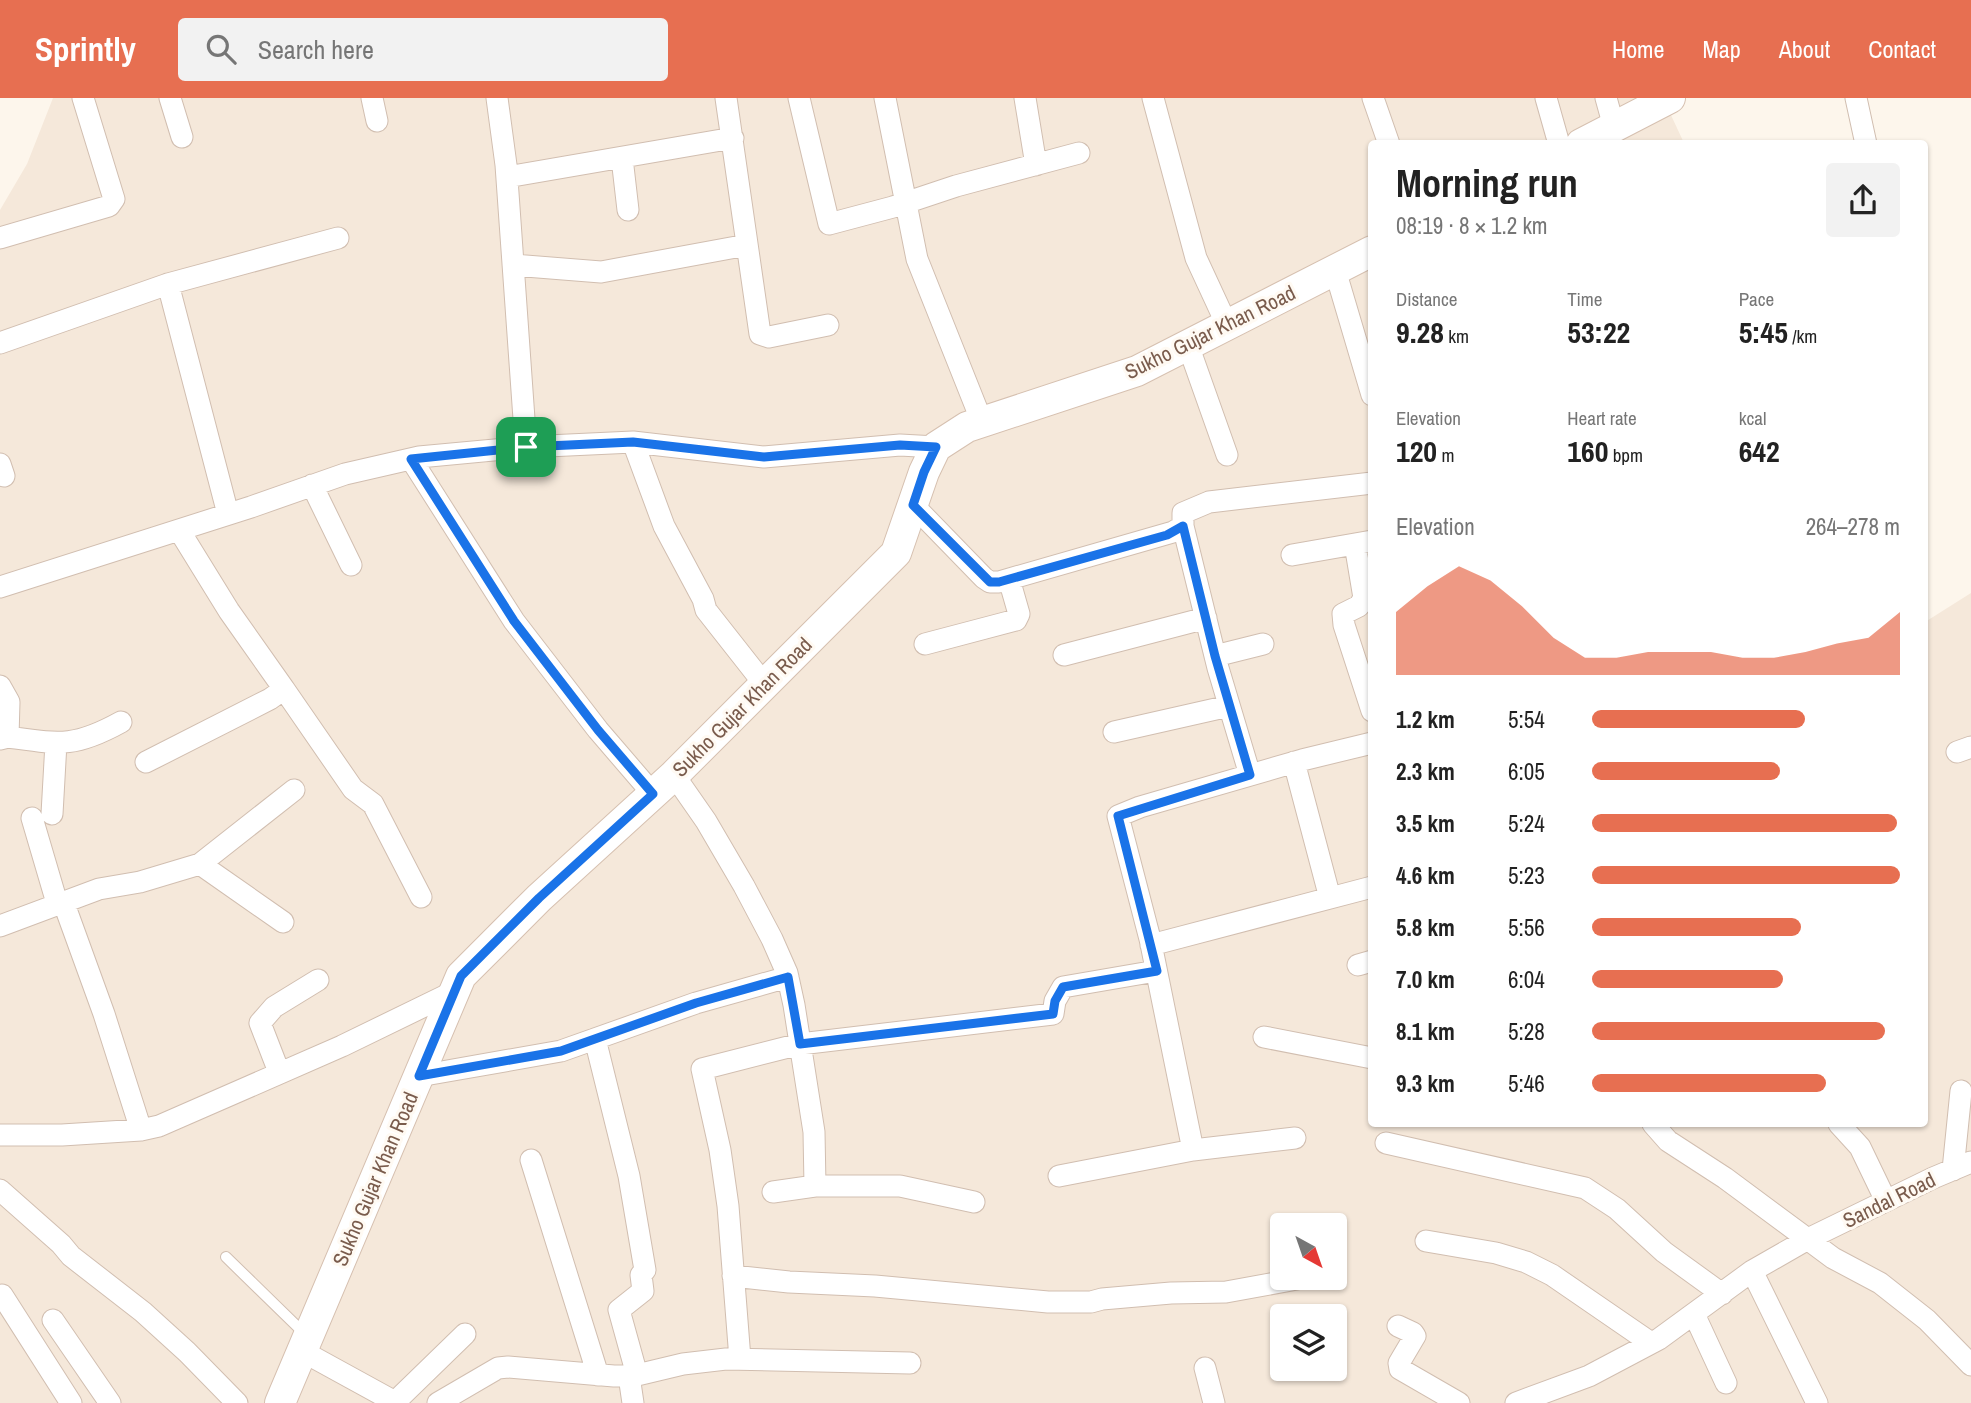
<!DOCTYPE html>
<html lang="en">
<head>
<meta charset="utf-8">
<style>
  :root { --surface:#fff; --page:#f2f2f2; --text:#222; --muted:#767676; --accent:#e76f51 }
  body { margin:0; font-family:"Archivo Narrow",sans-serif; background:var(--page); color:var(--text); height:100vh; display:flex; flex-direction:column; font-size:26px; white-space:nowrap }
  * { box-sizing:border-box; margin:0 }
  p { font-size:23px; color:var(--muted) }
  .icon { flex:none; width:38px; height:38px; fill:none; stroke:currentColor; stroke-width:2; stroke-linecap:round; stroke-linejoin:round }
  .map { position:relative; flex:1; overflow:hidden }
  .side { position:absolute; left:1368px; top:42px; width:560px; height:987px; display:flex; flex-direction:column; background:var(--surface); border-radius:7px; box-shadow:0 2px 5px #0004 }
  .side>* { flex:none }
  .needle { width:46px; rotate:140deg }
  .fabs { position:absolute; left:1270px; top:1115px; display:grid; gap:14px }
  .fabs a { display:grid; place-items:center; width:77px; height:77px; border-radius:7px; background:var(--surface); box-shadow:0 2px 5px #0004; font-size:35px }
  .pin { position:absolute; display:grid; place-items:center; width:60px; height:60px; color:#fff; margin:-30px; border-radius:14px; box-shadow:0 4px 10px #0006 }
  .round { display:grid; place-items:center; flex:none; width:74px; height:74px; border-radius:7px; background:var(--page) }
  .overview { display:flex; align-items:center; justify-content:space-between; height:119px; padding:0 28px }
  h1 { font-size:38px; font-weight:800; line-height:52px }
  .figures { display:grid; grid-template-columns:repeat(3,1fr); gap:10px; height:119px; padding:7px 28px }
  .figures div { display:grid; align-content:center }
  .figures b { font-size:30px; font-weight:800 }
  .figures small { font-size:19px; font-weight:400 }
  .figures p { font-size:19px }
  .chart { height:196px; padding:14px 28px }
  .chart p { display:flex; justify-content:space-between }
  .chart svg { width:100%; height:126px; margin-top:7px; fill:var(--accent); opacity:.7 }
  ul { padding:0 28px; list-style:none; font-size:23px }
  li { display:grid; grid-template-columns:112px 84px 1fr; align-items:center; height:52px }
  li i { height:18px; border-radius:9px; background:var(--accent) }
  header { display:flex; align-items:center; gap:42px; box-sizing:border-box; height:98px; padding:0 35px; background:var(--accent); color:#fff }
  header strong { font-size:33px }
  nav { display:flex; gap:38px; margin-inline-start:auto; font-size:24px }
  .search { width:490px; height:63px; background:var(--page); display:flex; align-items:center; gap:18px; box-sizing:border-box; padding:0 24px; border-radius:7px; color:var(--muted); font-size:26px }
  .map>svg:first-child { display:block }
</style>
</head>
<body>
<header>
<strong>Sprintly</strong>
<div class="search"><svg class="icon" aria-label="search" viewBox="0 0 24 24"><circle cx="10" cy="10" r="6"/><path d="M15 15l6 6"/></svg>Search here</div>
<nav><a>Home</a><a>Map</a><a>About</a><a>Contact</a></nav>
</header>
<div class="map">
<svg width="1971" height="1305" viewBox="0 0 1971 1305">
  <rect width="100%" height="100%" fill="#fdf6ec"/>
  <!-- residential -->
  <path fill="#f5e8da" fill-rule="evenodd" d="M53,0h1610l21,45 -312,1v980h553v-502l46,-29v810h-1971v-1193l27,-46zM1283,1127h52v53h-52zM1283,1218h52v52h-52z"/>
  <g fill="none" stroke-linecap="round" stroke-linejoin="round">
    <defs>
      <path id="lane" d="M226,1159l80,78"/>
      <path id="street" d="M170,0l12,39
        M372,0l5,23
        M497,0l9,67 20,282
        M726,0l34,236 9,3 59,-12
        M799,0l30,126 64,-17 63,-21 123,-33
        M885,0l32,161 65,163
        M1025,0l11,67
        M1153,0l43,160 31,67
        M1373,0l16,46
        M1546,0l13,46
        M1606,0l8,29
        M1856,0l10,46
        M622,60l6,52
        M507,79l226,-39
        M0,140l109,-32 5,-7 -31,-101
        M513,167l88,7 146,-27
        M1335,172l37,125
        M168,186l60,230
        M0,245l168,-59 170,-46
        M1188,247l39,110
        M633,344l31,84 39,73 3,11 59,75
        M411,361l103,162 84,109 55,64
        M0,366l4,12
        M312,387l39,80
        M913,407l71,73 6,4h9l174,-50 10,-6v-13l26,-11 163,-19
        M1183,428l35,142 32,107
        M1355,446l9,54 -5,8 -16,8 1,11 28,86
        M1292,457l80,-14
        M0,489l251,-80 94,-33 74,-17 107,-10 107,-5 131,15 136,-12 36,2
        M925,546l91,-24 3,-6 -10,-35
        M1064,557l142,-37
        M1215,558l48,-12
        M0,588l9,16 -1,35
        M284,591l69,100 20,15 48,93
        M1114,634l115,-26
        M0,641l8,-2c51,7 66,11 113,-15
        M1957,654l14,-5
        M146,664l124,-63 14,-10 -55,-78 -50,-81
        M1294,664l36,136
        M674,677l32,46 38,65 28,53 15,34 7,32 20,127 1,54
        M52,716l4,-71
        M32,720l25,85
        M200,766l94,-74
        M63,803l41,113 37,116
        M0,828l99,-37 41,-7 60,-18 83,58
        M1151,847l221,-58
        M1358,867l14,-4
        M1264,939l108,21
        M595,941l34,137 16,94 -4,5 2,16 -24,19 18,65
        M279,974l-19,-49 14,-16 44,-27
        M419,978l142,-25 135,-48 92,-26
        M1653,1026l15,17 57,37 108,80 47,25 47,37 44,45
        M1839,1026l21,23 26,54
        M0,1037h62l79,-5 18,-4 183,-80 113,-55
        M1386,1045l199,45 32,21 47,43 58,42
        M1193,1052l-43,-211 -32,-123 22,-9 162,-47 70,-17
        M531,1062l67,215
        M1953,1072l8,-79
        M1059,1078l134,-26 102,-12
        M0,1092l61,54 10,12 72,56 44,40 50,51
        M773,1094l42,-6h85l74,16
        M1426,1143l70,12 30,9 26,13 99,68
        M1752,1173l65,132
        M733,1178l56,6 86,4 173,16h43l11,-3 69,-6 55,-1 71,-13
        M2,1197l69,108
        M1694,1216l32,69
        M53,1222l57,83
        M1398,1228l15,7 2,3 -16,27 1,6 59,34
        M302,1253l93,51 70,-68
        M740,1261l-12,-153 -8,-56 -18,-81 98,-25 253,-30 2,-13 8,-14 93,-16
        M1205,1270l9,35
        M629,1278l4,27
        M438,1305l60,-35 10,-1 106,9 23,-1 46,-11 43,-5 184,4
        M1516,1305l73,-27 70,-37 93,-68 56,-32 125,-61 38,-16"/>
      <path id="secondary" d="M1581,46l89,-46
        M280,1305l181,-427 78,-78 135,-123 222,-222 28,-81 12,-25 31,-20 170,-56 235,-120"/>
    </defs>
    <!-- lane casing -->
    <use href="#lane" stroke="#d1beb0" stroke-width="12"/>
    <!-- street casing -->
    <use href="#street" stroke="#d1beb0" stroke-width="23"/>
    <!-- secondary casing -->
    <use href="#secondary" stroke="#d6c0b0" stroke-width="32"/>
    <!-- lane -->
    <use href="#lane" stroke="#fff" stroke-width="10"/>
    <!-- street -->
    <use href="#street" stroke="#fff" stroke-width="21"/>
    <!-- secondary -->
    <use href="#secondary" stroke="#fff" stroke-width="30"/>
  </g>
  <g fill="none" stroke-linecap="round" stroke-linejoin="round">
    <defs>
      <path id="route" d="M633,344l131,15 136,-12 36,2 -12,25 -11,33 77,77h9l168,-47 16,-9 32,130 35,119 -132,41 39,155 -94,16 -8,14 -2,13 -253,30 -12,-67 -92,26 -135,48 -142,25 42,-100 78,-78 114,-104 -55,-64 -84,-109 -103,-162 115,-12z"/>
    </defs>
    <!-- route casing -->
    <use href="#route" stroke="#fff" stroke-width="14"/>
    <!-- route -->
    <use href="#route" stroke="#1a73e8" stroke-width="9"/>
  </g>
  <g text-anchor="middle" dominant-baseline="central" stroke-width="6" stroke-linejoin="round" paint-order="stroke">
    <!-- street labels -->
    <g font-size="21" fill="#7a5c4d" stroke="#fffaf3">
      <text transform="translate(1210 234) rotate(-26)">Sukho Gujar Khan Road</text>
      <text transform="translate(742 609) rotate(-45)">Sukho Gujar Khan Road</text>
      <text transform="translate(375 1081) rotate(-67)">Sukho Gujar Khan Road</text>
      <text transform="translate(1889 1102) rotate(-26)">Sandal Road</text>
    </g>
  </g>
</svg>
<div class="fabs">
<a><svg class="needle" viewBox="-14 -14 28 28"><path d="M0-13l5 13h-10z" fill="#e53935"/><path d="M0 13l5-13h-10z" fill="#767676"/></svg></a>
<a><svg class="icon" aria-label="layers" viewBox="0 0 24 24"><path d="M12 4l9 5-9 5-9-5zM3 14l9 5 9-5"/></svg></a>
</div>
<div class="pin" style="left:526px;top:349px;background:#1e9e55"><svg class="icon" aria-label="arrive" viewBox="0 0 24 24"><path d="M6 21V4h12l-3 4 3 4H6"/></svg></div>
<section class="side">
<div class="overview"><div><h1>Morning run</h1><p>08:19 · 8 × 1.2 km</p></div><a class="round"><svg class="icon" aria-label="share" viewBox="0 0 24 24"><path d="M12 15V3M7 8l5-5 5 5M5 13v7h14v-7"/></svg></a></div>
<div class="figures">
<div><p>Distance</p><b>9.28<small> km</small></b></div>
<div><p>Time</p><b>53:22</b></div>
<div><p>Pace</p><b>5:45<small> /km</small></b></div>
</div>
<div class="figures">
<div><p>Elevation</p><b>120<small> m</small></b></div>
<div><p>Heart rate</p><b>160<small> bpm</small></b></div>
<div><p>kcal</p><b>642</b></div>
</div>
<div class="chart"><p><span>Elevation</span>264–278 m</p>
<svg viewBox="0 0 160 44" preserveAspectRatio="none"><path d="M0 44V22L10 13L20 6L30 11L40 20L50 31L60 38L70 38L80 36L90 36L100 36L110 38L120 38L130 36L140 33L150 31L160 22V44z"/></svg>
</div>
<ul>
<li><b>1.2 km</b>5:54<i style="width:69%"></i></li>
<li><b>2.3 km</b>6:05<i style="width:61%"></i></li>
<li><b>3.5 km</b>5:24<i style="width:99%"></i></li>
<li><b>4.6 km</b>5:23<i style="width:100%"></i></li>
<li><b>5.8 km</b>5:56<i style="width:68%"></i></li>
<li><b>7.0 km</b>6:04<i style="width:62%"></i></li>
<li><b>8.1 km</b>5:28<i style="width:95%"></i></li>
<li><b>9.3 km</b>5:46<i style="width:76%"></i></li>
</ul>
</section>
</div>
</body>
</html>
